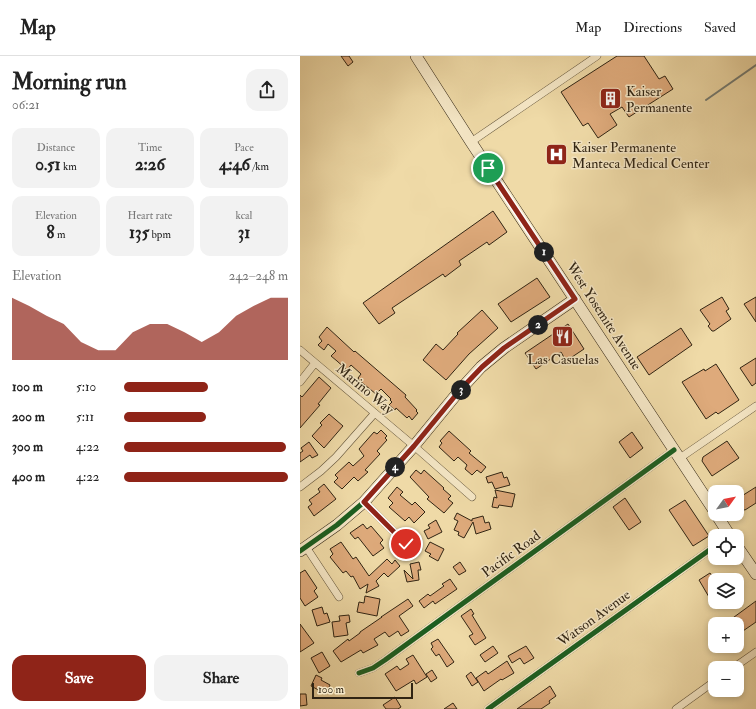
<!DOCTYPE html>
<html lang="en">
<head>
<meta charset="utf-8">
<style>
  :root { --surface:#fff; --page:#f2f2f2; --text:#222; --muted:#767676; --line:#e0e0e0; --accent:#8f2418 }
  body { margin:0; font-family:"IM FELL Double Pica",serif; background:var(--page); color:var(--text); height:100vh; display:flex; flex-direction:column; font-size:15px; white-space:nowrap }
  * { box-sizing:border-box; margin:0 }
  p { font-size:13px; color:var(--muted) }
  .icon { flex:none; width:22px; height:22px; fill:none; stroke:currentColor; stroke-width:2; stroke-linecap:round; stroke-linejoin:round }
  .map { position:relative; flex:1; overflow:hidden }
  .panel { display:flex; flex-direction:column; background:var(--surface); width:300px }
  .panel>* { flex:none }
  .needle { width:26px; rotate:57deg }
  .tools { position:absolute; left:408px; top:429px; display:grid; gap:8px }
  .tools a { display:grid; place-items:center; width:36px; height:36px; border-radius:8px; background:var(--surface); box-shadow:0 2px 6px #0003; font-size:20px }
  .scale { position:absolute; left:12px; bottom:10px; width:101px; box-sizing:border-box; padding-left:4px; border:2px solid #302413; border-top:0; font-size:11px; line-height:14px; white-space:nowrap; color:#302413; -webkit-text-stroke:3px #f5e7c6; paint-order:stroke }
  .pin { position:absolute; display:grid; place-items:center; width:34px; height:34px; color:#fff; margin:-17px; border:2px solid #fff; border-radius:50%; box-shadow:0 1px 4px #0007 }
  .km { position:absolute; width:20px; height:20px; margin:-10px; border-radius:50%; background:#222; color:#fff; font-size:11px; line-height:20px; text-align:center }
  .round { display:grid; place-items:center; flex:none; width:42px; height:42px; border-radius:12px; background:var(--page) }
  .headline { display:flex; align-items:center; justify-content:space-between; height:68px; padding:0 12px }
  h1 { font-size:22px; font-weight:700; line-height:30px }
  .figures { display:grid; grid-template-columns:repeat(3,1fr); gap:6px; height:68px; padding:4px 12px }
  .figures div { display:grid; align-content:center; border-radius:10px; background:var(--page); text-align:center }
  .figures b { font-size:17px; font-weight:700 }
  .figures small { font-size:11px; font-weight:400 }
  .figures p { font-size:11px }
  .chart { height:112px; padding:8px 12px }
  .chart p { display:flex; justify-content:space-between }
  .chart svg { width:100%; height:72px; margin-top:4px; fill:var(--accent); opacity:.7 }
  .action { display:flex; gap:8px; margin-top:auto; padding:8px 12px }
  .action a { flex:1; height:46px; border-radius:12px; background:var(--accent); color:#fff; font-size:16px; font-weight:700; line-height:46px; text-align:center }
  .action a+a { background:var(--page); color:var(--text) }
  ul { padding:0 12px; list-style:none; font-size:13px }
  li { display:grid; grid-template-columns:64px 48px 1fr; align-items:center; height:30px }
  li i { height:10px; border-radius:5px; background:var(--accent) }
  header { display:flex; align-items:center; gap:24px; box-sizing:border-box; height:56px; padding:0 20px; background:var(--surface); border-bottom:1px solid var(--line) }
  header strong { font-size:19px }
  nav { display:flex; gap:22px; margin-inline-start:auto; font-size:14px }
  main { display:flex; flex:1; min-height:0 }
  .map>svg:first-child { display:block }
</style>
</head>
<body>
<header>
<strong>Map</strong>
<nav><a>Map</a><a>Directions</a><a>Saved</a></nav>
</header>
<main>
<section class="panel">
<div class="headline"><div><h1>Morning run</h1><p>06:21</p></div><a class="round"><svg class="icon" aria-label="share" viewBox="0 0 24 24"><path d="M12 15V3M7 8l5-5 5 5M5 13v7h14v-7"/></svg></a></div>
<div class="figures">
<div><p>Distance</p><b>0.51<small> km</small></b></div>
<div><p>Time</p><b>2:26</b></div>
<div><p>Pace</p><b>4:46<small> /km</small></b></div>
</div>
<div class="figures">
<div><p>Elevation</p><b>8<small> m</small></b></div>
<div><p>Heart rate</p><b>135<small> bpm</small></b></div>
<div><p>kcal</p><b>31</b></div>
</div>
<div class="chart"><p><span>Elevation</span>242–248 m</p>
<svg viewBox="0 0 160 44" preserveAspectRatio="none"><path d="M0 44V6L10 11L20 17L30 22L40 33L50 38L60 38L70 27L80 22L90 22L100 27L110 33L120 27L130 17L140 11L150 6L160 6V44z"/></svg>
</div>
<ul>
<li><b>100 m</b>5:10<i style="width:51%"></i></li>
<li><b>200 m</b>5:11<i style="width:50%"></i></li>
<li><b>300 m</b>4:22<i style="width:99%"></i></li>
<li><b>400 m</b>4:22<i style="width:100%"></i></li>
</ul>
<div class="action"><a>Save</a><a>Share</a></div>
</section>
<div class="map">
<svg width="456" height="653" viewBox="0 0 456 653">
  <rect width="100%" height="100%" fill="#efdaa7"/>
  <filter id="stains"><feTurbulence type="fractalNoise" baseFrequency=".005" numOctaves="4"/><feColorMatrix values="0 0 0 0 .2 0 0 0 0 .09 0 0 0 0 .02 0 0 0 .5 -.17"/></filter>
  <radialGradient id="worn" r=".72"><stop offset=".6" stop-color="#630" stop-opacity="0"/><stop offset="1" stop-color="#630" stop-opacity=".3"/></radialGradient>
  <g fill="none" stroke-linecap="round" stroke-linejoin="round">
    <!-- stream -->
    <path stroke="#747c74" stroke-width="2" d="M406,44l50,-35"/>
  </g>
  <!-- building -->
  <path fill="#deaa7b" stroke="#302413" d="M41,0h8l4,6 -5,4z
    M317,0h27l15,23 6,-3 8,13 -44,28 -7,-10 -12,7 7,11 -19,13 -10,-15 -5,3 -22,-34z
    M193,155l14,21 -18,13 -2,-3 -28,19 2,4 -16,12 -2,-3 -51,34 3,5 -16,11 -16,-21z
    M237,222l13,19 -39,25 -13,-18z
    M422,241l7,12 -3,2 5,8 -17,12h-2l-4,-5 2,-2 -10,-14z
    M456,241v25l-12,-18z
    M182,254l16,18 -29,26 -23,26 -23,-20 13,-16 7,6 15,-16 -1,-1z
    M268,268l16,25 -18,12 -5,-9 -25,17 -11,-16z
    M27,271l27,25 1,-1 51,44 -1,2 12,13 -1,1 2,2 -6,7 -3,-4 -2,2 -11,-10 -1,2 -6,-5 3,-3 -2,-2 1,-1 -10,-10 -5,5 -16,-13 -2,-3 3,-4 -10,-9 -4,5 -10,-9 -6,-5 5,-5 -8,-7 -4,6 -6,-5 4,-4 -3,-4z
    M381,272l11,17 -43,30 -12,-18z
    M456,302v25l-4,3 -12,-18z
    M416,308l23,36 -21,14 -2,-2 -10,7 -24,-37 22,-13 1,2z
    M19,321l12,11 -13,16 2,1 -20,23v-33l2,2z
    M29,358l14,12 -19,22 -12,-12 10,-11 -2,-2z
    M81,374l6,6 -2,2 2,2 -10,11 3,3 -15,16 3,2 -10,9 -4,-4 -12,12 -8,-7 4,-4 -3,-3 14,-13 4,4 11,-10 -5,-7 15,-17 3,2z
    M149,375l22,20 -2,2 17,14 -5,6 -4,-3 -5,5 -7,-6 2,-4 -9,-8 -4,4 -15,-14 3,-4 -2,-2z
    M332,376l11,16 -13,10 -11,-16z
    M427,385l12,17 -27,18 -10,-15 1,-4z
    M9,386l9,13 -6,3 -2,-3 -10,7v-9l3,-2 -2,-3z
    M116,414l5,4 3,-4 20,18 -1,1 8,7 -3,3 5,4 -9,10 -17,-14 2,-2 -19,-20z
    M202,416l2,6 3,-1 3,8 -15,4 -3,-7 -4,1 -2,-6z
    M24,428l12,15 -22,17 -6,-9 4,-3 -3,-4 11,-8 -2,-3z
    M97,431l6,5 -3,3 12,10 3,-3 10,10 -11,11 -5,-6 -4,4 -16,-14 4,-4 -5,-5z
    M456,431v16l-11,7 -4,-1 -4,-6v-4z
    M195,434l20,4 -3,13 -13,-2 -1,3 -6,-1 2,-10 3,1z
    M325,442l16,24 -12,8 -16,-23z
    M385,444l24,36 -16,10 -24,-36z
    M157,457l15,8v-2l11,-3 2,7 4,-1 2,7 -15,5 -3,-12 -9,16 -6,-3 1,-3 -5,-2 4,-9 -4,-2z
    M136,464l6,12 -14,7 -4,-8 6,-3 -2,-3z
    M63,468l4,5 4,-3 12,14 -3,3 4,5 -11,8 -15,-19 -3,2 -5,-6z
    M41,486l12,17 3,-2 13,19 18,-17 5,5 3,-4 5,6 -12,11 -4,-4 -8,8 3,5 -13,7 2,-9 -8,5 -7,-13 -2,1 -5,-6 -3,2 -13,-16 3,-3 -3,-5z
    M130,486l14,7 -6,12 -9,-5 2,-2 -6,-3z
    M119,506l2,8h-3l1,10 -12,2 -3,-12 9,9 -3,-15z
    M160,506l6,9 -7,4 -6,-8z
    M5,514l12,18 -3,3 4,6 -13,9 -5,-8v-25z
    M410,517l5,7v13l-6,4 -10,-17z
    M150,523l7,10 -22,15 -2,-3 -9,7 -5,-7 9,-7 2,2 14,-10 -2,-2z
    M65,540l15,3 -3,17 -20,-4 2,-10 5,1z
    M108,543l5,7 -14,10 10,15 -8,5 -3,-5 -9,6 -4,-5 -11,7 4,6 -15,8 -2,-3 -20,12 -8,-11 15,-12 1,2 11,-8v-1l22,-15h-1z
    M456,545v21l-16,11 -3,-4v-5h-4l-3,-4z
    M22,551l2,7 3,-1 3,9 -13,4 -5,-16z
    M171,553l3,5 -2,1 14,23 -11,7 -6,-9 4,-2 -12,-18z
    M49,559l1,7 -4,1 2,12 -14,2 -2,-15 8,-1 -1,-5z
    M0,568l14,19 -14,9z
    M138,583l16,23 -7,5 -8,-13 -3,2 -5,-7 2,-2 -2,-4z
    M193,590l5,7 -13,9 -5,-7z
    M226,590l8,12 -10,6 -4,-6 -8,5 -4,-7z
    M22,596l8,14 -11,7 -8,-15z
    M113,599l14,22 -11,7 -2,-4 -18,11 -11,-17 12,-8 3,4 9,-6 -3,-5z
    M207,605l7,12 -12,7 -1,-1 -17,12 -8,-13 10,-7 2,3z
    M132,614l5,8 -6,4 -5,-8z
    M171,616l7,10 -6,4 -6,-10z
    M16,619l6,3 -1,2 9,5 -4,9 -15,-8z
    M250,630l6,10 -7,5 1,2 -9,6h-24z
    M0,638h6l1,11 -7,1z
    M95,641l6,10 -3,2h-12l-3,-4z
    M153,647l4,6h-13z"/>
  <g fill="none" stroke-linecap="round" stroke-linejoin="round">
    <defs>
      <path id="street" d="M171,86l126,-86
        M0,294l114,96 58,51
        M0,326l15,-19
        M380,402l76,-52
        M0,431l21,-16 15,-14 38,-43
        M64,446l42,42
        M6,491l33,50
        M433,612l23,-16
        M59,617l14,-5 12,-8 289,-210
        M188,653l227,-163
        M376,653l39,-28"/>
      <path id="secondary" d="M116,0l55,86 244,370
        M416,458l14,22
        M437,490l19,28
        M0,495l37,-26 27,-23 50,-56 46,-56 21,-23 23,-19 71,-49"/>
    </defs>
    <!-- street casing -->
    <use href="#street" stroke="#605238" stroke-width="8"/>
    <!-- secondary casing -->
    <use href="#secondary" stroke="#302413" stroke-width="12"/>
    <!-- street -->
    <use href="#street" stroke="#f5e7c6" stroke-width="7"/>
    <!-- secondary -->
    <use href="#secondary" stroke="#f5e7c6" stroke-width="11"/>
    <defs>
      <path id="cycleway" d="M0,495l37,-26 27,-23 50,-56 46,-56 21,-23 23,-19 71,-49
        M59,617l14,-5 12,-8 289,-210
        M188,653l227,-163"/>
    </defs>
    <!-- cycleway casing -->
    <use href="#cycleway" stroke="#f5e7c6" stroke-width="8"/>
    <!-- cycleway -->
    <use href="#cycleway" stroke="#1b5e20" stroke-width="5"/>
  </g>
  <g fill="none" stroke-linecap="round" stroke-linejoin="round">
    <defs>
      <path id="route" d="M106,488l-42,-42 50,-56 46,-56 22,-23 22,-19 71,-49 -87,-131"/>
    </defs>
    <!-- route casing -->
    <use href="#route" stroke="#fff" stroke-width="8"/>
    <!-- route -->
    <use href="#route" stroke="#8f2418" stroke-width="5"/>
  </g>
  <!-- icons -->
  <defs>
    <symbol id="building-square" viewBox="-11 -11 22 22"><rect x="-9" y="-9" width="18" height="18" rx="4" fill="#8f2418" stroke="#f5e7c6"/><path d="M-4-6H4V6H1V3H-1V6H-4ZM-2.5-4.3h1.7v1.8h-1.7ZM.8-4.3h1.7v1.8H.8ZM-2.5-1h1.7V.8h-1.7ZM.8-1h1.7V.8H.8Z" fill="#fff"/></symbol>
    <symbol id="hospital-square" viewBox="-11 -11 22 22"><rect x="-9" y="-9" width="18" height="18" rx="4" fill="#8f2418" stroke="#f5e7c6"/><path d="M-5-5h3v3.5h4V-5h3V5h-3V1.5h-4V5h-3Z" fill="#fff"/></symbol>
    <symbol id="restaurant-square" viewBox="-11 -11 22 22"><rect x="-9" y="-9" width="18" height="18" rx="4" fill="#8f2418" stroke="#f5e7c6"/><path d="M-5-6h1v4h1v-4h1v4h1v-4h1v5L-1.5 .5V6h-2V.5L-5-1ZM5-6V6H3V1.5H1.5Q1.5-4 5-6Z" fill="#fff"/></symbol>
  </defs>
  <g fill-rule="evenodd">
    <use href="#building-square" x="298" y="30" width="25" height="25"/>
    <use href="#hospital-square" x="244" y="86" width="25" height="25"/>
    <use href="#restaurant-square" x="250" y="268" width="25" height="25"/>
  </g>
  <g text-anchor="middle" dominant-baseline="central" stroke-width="3" stroke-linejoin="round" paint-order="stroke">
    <!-- poi labels -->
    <g font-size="14" fill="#302413" stroke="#f5e7c6" text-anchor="start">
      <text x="326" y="35">Kaiser<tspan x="326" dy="16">Permanente</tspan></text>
      <text x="272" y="91">Kaiser Permanente<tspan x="272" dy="16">Manteca Medical Center</tspan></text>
      <text x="263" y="303" text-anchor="middle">Las Casuelas</text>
    </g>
    <!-- street labels -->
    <g font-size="14" fill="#302413" stroke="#f5e7c6">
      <text transform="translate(304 260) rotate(57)">West Yosemite Avenue</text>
      <text transform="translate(65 333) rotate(40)">Marino Way</text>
      <text transform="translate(211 498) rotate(-36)">Pacific Road</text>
      <text transform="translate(294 562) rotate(-36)">Watson Avenue</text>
    </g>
  </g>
  <rect width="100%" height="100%" filter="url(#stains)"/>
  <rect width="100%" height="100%" fill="url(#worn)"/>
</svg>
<div class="tools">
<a><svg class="needle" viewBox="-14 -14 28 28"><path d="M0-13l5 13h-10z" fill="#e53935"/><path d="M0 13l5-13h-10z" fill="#767676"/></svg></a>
<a><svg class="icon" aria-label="locate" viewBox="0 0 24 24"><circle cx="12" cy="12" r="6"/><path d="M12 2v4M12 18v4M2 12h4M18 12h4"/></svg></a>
<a><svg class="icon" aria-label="layers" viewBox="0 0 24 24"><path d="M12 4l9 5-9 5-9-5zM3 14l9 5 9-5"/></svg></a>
<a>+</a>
<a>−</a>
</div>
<div class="scale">100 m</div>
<div class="pin" style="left:188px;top:112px;background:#1e9e55"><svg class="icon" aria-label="arrive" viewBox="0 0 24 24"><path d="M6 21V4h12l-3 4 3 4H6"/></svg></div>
<div class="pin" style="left:106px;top:488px;background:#d93025"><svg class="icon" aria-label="check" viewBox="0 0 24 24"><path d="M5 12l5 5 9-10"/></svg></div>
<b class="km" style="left:244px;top:196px">1</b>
<b class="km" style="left:238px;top:269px">2</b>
<b class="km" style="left:161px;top:334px">3</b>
<b class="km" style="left:95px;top:411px">4</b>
</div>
</main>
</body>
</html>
